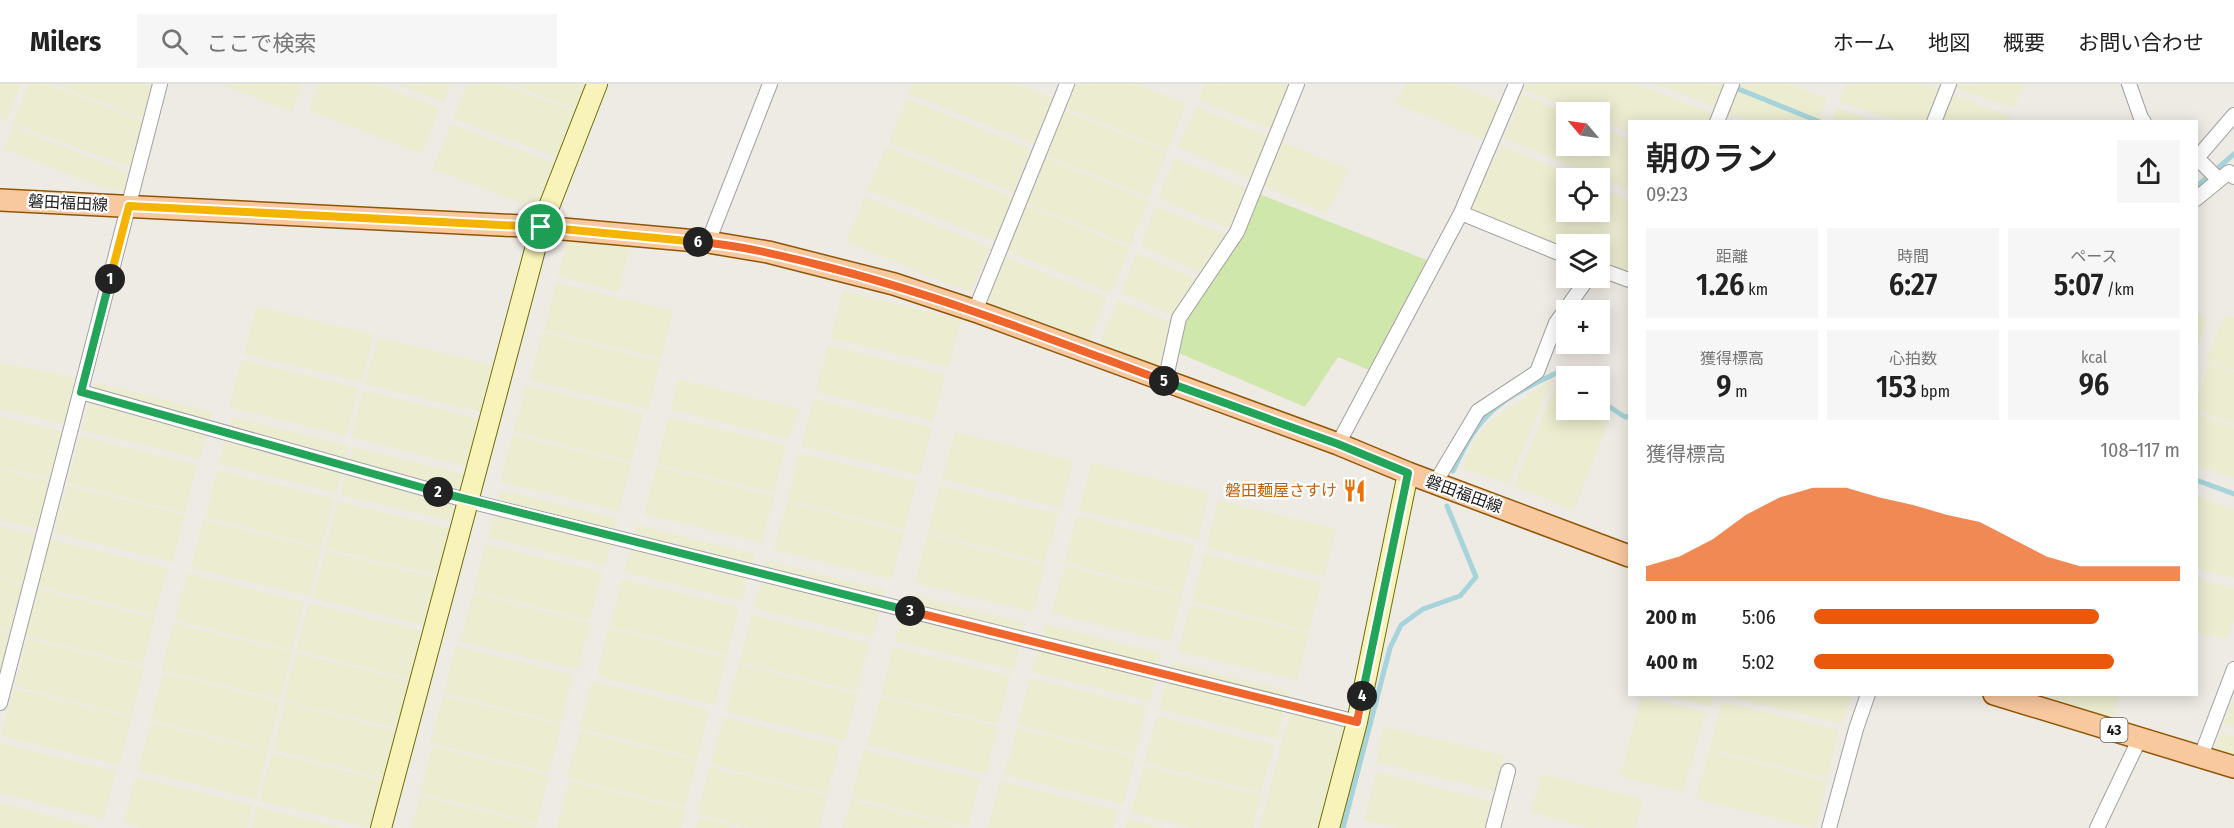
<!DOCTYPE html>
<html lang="ja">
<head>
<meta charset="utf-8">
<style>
  :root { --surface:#fff; --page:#f6f6f6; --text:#222; --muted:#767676; --line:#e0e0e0; --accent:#ea580c }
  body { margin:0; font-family:"Fira Sans Condensed","Noto Sans JP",sans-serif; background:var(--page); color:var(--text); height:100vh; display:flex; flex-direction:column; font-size:22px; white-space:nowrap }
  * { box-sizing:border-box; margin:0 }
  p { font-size:20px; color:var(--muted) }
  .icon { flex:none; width:33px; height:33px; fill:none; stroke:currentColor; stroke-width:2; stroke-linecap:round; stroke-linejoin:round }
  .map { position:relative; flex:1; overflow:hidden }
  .drawer { position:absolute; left:1628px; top:36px; width:570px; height:576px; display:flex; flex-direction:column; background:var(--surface); border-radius:0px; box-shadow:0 3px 15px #0003 }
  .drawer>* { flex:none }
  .needle { width:39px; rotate:299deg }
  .buttons { position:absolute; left:1556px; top:18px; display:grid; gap:12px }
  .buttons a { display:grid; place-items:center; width:54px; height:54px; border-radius:0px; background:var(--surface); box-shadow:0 3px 15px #0003; font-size:30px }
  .pin { position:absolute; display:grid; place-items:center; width:51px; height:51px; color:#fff; margin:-26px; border:3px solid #fff; border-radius:50%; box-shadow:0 2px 6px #0007 }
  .km { position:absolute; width:30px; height:30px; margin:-15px; border-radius:50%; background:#222; color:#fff; font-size:16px; line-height:30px; text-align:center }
  .round { display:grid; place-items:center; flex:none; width:63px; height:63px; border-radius:0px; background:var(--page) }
  .headline { display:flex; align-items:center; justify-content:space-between; height:102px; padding:0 18px }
  h1 { font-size:33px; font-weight:600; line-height:45px }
  .figures { display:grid; grid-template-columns:repeat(3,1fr); gap:9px; height:102px; padding:6px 18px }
  .figures div { display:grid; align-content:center; border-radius:0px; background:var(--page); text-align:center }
  .figures b { font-size:30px; font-weight:600 }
  .figures small { font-size:16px; font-weight:400 }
  .figures p { font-size:16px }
  .chart { height:168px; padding:12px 18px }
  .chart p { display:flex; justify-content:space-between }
  .chart svg { width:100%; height:108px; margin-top:6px; fill:var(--accent); opacity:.7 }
  ul { padding:0 18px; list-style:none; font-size:20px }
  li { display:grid; grid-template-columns:96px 72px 1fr; align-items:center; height:45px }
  li i { height:15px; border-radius:8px; background:var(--accent) }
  header { display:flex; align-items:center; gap:36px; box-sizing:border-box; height:84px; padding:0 30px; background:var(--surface); border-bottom:2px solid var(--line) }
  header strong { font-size:28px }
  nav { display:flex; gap:33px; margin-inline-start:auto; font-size:21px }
  .search { width:420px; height:54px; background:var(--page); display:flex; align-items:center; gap:15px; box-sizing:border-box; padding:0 21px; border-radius:0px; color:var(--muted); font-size:22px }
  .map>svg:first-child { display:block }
</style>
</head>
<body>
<header>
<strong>Milers</strong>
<div class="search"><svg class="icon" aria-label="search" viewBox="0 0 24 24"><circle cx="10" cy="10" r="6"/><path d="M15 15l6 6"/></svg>ここで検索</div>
<nav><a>ホーム</a><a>地図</a><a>概要</a><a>お問い合わせ</a></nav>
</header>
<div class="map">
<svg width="2234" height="744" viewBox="0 0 2234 744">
  <rect width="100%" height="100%" fill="#eeeae4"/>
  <!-- farmland -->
  <path fill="#ececd0" d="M0,0h21l-15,38 -6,-2z
    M29,0h17l98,37 -6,49 -126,-46z
    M54,0h104l-14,35z
    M220,0h82l-10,28z
    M319,0h58l63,24 -18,46 -113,-44z
    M396,0h54l-6,18z
    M467,0h36l82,31 -18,46 -114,-43z
    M510,0h86l-11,29z
    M912,0h105l36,14 -19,46 -126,-51z
    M1064,0h73l49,20 -18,46 -112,-46z
    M1205,0h79l12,5 -17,43 -81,-31z
    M1405,0h50l54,21 -19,38 -94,-40z
    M1527,0h110l94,37 -102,1v10l-30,-12v-8h-18l-56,-22z
    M1655,0h134l38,15 -9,22h-67z
    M1846,0h79l86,33 -2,5 -110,-1 -60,-19z
    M1943,0h82l-11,24z
    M1523,10l43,19v33h33v-19l30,13v50l-125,-52z
    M907,15l124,50 -17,43 -125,-50z
    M1055,23l112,45 -18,45 -113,-45z
    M1196,23l153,62 -22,45 -149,-67z
    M1837,24l37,13h-42z
    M451,40l112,42 -18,47 -112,-44z
    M14,43l118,47 -5,18 -26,-5 -97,-38z
    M1501,61l78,33h-13v34h33v-25l30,13v80l-30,-12v-24h-33v11l-99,-39z
    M886,63l127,50 -19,44 -126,-51z
    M1037,71l112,45 -19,45 -111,-45z
    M1175,74l79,34 -17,40 -79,-34z
    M865,113l125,50 -19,46 -125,-51z
    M1018,118l112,46 -19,45 -113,-46z
    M1155,122l78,31 -26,39 -66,-30z
    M571,145l59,16 -11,47 -61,-16z
    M995,169l112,45 -19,46 -111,-46z
    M1137,169l66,29 -24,36 -58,-25z
    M556,199l117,28 -12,48 -117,-29z
    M843,207l118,29 -12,47 -119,-29z
    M1118,216l60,25 -11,45 -68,-26z
    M257,222l117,29 -12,47 -118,-28z
    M2196,229l11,5 -11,32z
    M2225,231l9,3v52l-27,-10z
    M543,248l117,30 -12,47 -118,-29z
    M378,253l118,29 -12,47 -119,-29z
    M828,261l117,29 -12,47 -117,-29z
    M242,276l117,28 -13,48 -117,-29z
    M0,279l82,16 -12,47 -70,-17z
    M2209,279l25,9v52l-38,-14v-10z
    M1553,294l-45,106 -46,-16 11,-26 15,-19z
    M678,295l122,30 -11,30 -118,-29z
    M1558,296l8,5v25h33v-4l12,8 -37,97 -60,-25z
    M95,298l117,30 -12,47 -118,-29z
    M526,301l117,29 -12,48 -117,-30z
    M363,306l117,29 -12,48 -117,-30z
    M814,315l118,29 -12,47 -119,-29z
    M2196,329l38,14v52l-38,-14z
    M0,332l67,17 -13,47 -54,-13z
    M232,333l117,29 -12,47 -118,-29z
    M669,333l117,28 -12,48 -117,-29z
    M955,348l118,29 -12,47 -119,-29z
    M513,351l118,29 -12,47 -119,-29z
    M80,352l117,29 -12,48 -117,-30z
    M353,363l118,29 -12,47 -119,-28z
    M799,369l118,28 -13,48 -117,-29z
    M1092,379l117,29 -11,47 -119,-29z
    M657,382l117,30 -12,47 -118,-29z
    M0,385l54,14 -12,47 -42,-10z
    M217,386l117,29 -13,48 -116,-30z
    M67,402l118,29 -12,47 -119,-29z
    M940,402l118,28 -13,48 -117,-29z
    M501,406l117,29 -12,47 -118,-29z
    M2196,411l38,15v68l-38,-9z
    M1219,416l117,29 -12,47 -118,-28z
    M338,417l117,29 -12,47 -117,-29z
    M787,418l117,30 -12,47 -118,-29z
    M1077,432l117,29 -12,48 -117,-30z
    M204,436l117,29 -11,47 -119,-28z
    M637,441l117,29 -12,47 -118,-29z
    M0,442l37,9 -12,48 -25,-6z
    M928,451l117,30 -12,47 -118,-29z
    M50,455l118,29 -13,47 -117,-29z
    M486,460l117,28 -13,48 -116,-29z
    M326,467l117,29 -12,47 -118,-29z
    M1204,470l117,29 -12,48 -117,-30z
    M767,477l117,29 -11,47 -119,-29z
    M1065,482l117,29 -12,47 -119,-29z
    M187,489l117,29 -12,48 -117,-30z
    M2196,494l38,10v32l-7,19 -31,-7z
    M0,495l25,6 -12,47 -13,-3z
    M622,495l117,28 -12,48 -117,-29z
    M38,505l117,29 -12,47 -118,-29z
    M473,509l117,30 -12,47 -118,-29z
    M908,510l117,29 -11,47 -119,-29z
    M309,519l117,29 -13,48 -116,-30z
    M1191,520l118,29 -12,47 -119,-29z
    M752,531l117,28 -12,48 -117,-29z
    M174,539l118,29 -12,47 -119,-29z
    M1045,540l117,30 -12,47 -118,-29z
    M609,544l117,30 -11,47 -118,-29z
    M0,548l13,3 -13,48z
    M27,555l117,29 -13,48 -116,-30z
    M456,562l117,29 -12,48 -117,-30z
    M893,563l117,29 -12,48 -117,-29z
    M296,569l117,29 -11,47 -119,-28z
    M1172,578l117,29 -12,48 -118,-30z
    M739,580l118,30 -12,47 -119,-29z
    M163,589l117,29 -12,48 -117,-30z
    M1030,594l117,29 -12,48 -117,-30z
    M592,597l117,29 -12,48 -117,-30z
    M14,605l118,29 -13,47 -118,-29z
    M1663,611l51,-1v1l-3,11z
    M1724,611l127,-1v1l-9,29z
    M2014,611h105l-6,24z
    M443,612l118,29 -12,47 -119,-29z
    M881,613l117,30 -12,47 -119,-29z
    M1641,613l65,15 -23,80 -63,-15z
    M2234,613v30l-10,-4z
    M1722,618l117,28 -12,48 -117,-29z
    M285,619l117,29 -12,48 -117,-30z
    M1292,622l53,13 -25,109h-61z
    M1157,632l117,29 -13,47 -116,-29z
    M723,633l117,29 -13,48 -116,-30z
    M151,639l117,29 -12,47 -118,-29z
    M1384,643l120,28 -10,36 -118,-29z
    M1017,644l118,29 -12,47 -119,-29z
    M580,647l117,29 -12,47 -118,-29z
    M2221,648l13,5v31l-24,-9z
    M0,659l116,28 -12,48 -104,-26z
    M432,662l117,29 -12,48 -117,-30z
    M864,666l116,29 -12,48 -117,-30z
    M1709,667l118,30 -12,47 -119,-29z
    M272,669l118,29 -18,46 -113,-27z
    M1144,682l117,29 -8,33h-61l-61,-15z
    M710,683l117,29 -8,32h-66l-56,-14z
    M1377,688l117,30 -7,26h-89l-34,-8z
    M1541,690l102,25 -8,29h-47l-57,-16z
    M136,693l117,28 -6,23h-105l-18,-5z
    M569,697l117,29 -5,18h-124z
    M1000,697l117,29 -4,18h-125z
    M420,712l117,29 -1,3h-125z
    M851,716l113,28h-121z
    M0,719l98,25h-98z
    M257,723h1l85,21h-91z
    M699,733l44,11h-47z
    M1127,735l39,9h-41z"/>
  <!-- grass -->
  <path fill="#cfe7ab" d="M1254,108l180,71 -65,107 -31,-13 -33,50 -133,-57 15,-43z"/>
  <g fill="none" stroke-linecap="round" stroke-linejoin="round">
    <!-- stream -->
    <path stroke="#a6d4da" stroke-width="5" d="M1731,2l89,36
      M2196,103l38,-33
      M1599,316l26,17 4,-1
      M1453,387c9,-19 19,-40 34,-55 19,-20 47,-32 71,-44l8,5
      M2196,396l38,14
      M1343,744l47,-180 11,-23 22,-16 37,-13 16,-19 -29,-71"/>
    <defs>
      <path id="street" d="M2129,0l12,34 3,4
        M1717,38l15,-38
        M1934,38l15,-38
        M2219,96l-22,-22 37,-43
        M2196,115l33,-27 5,5
        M1461,129l105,43
        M708,158l62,-158
        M1599,185l30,11
        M975,227l92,-227
        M1165,298l14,-64 58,-86 60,-148
        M81,308l388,109 888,221
        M1338,360l123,-231 55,-129
        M1435,399l43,-72 59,-39 19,-49 32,-45
        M0,619l160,-619
        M2201,672l33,-87
        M1493,744l15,-57
        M1829,744l27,-99 12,-35
        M2097,744l43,-90"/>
      <path id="secondary" d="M381,744l160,-601 56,-143
        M1329,744l28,-106 51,-249"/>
      <path id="primary" d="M0,116l541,27 167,15 60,10 126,32 81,27 363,133 70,29 221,83
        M1994,610l240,73"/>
    </defs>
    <!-- street casing -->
    <use href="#street" stroke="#a1a1a1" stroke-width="16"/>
    <!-- secondary casing -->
    <use href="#secondary" stroke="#6f7009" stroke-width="22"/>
    <!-- primary casing -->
    <use href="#primary" stroke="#915506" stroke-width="24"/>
    <!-- street -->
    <use href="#street" stroke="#fff" stroke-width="14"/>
    <!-- secondary -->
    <use href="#secondary" stroke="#f7f3b9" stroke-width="20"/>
    <!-- primary -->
    <use href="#primary" stroke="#f8c89f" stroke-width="21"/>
  </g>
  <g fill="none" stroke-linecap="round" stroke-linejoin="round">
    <defs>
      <path id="split-1" d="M110,195l19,-73 412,21"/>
      <path id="split-2" d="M110,195l-29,113 357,100"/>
      <path id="split-3" d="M438,408l472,119"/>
      <path id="split-4" d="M910,527l447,111 5,-26"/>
      <path id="split-5" d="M1164,297l174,63 70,29 -46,223"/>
      <path id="split-6" d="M698,158c41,3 81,13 121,23 118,29 231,74 345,116"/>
      <path id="split-7" d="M541,143l157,15"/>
    </defs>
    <!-- split-1 casing -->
    <use href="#split-1" stroke="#fff" stroke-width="12"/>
    <!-- split-2 casing -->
    <use href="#split-2" stroke="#fff" stroke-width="12"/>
    <!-- split-3 casing -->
    <use href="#split-3" stroke="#fff" stroke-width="12"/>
    <!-- split-4 casing -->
    <use href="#split-4" stroke="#fff" stroke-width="12"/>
    <!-- split-5 casing -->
    <use href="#split-5" stroke="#fff" stroke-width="12"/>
    <!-- split-6 casing -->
    <use href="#split-6" stroke="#fff" stroke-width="12"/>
    <!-- split-7 casing -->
    <use href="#split-7" stroke="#fff" stroke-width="12"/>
    <!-- split-1 -->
    <use href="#split-1" stroke="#f5b400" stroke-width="8"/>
    <!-- split-2 -->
    <use href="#split-2" stroke="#22a559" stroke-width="8"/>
    <!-- split-3 -->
    <use href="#split-3" stroke="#22a559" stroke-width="8"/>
    <!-- split-4 -->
    <use href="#split-4" stroke="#f0652b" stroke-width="8"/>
    <!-- split-5 -->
    <use href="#split-5" stroke="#22a559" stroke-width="8"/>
    <!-- split-6 -->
    <use href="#split-6" stroke="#f0652b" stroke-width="8"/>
    <!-- split-7 -->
    <use href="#split-7" stroke="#f5b400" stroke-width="8"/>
  </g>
  <!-- icons -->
  <defs>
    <symbol id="restaurant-bare" viewBox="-9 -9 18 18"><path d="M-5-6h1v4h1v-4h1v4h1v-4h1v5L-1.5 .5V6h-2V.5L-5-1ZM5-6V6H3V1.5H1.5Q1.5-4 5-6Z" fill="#e8710a" stroke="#fff" stroke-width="2.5" paint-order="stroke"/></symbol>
  </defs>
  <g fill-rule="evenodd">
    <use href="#restaurant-bare" x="1338" y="390" width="33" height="33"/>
  </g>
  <g text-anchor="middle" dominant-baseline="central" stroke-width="4.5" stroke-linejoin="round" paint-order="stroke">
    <!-- shield labels -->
    <rect fill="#fff" stroke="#616161" stroke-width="1.5" x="2100.5" y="634" width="27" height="24" rx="4.5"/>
    <g font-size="15" font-weight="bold" fill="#1d1d1d">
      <text x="2114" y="646">43</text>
    </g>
    <!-- street labels -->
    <g font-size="16" fill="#1d1d1d" stroke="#fff">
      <text transform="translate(68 119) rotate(3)">磐田福田線</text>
      <text transform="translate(1464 410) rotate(20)">磐田福田線</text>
    </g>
    <!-- food labels -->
    <g font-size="16" fill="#c56008" stroke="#fff" text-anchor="end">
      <text x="1337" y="406">磐田麺屋さすけ</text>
    </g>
  </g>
</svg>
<div class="buttons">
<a><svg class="needle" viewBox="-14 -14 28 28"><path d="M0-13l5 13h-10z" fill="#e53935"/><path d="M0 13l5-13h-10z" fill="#767676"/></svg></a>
<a><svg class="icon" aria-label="locate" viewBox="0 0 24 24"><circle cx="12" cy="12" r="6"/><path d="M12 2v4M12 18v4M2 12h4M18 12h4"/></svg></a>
<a><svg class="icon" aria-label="layers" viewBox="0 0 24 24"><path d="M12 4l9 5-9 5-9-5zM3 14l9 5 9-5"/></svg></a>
<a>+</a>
<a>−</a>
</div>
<div class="pin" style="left:541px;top:143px;background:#1e9e55"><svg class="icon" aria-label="arrive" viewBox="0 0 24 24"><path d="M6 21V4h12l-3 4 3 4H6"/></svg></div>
<b class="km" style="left:110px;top:195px">1</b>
<b class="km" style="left:438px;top:408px">2</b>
<b class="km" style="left:910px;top:527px">3</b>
<b class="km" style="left:1362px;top:612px">4</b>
<b class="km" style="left:1164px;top:297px">5</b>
<b class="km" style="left:698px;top:158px">6</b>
<section class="drawer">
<div class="headline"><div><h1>朝のラン</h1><p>09:23</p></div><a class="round"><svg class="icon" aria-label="share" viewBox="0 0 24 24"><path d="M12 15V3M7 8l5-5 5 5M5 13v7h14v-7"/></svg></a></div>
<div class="figures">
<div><p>距離</p><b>1.26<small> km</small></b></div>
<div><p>時間</p><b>6:27</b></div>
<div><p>ペース</p><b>5:07<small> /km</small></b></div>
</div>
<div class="figures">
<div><p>獲得標高</p><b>9<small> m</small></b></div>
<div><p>心拍数</p><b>153<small> bpm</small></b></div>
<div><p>kcal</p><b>96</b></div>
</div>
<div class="chart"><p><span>獲得標高</span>108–117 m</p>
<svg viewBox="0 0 160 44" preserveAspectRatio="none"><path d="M0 44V38L10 34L20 27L30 17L40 10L50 6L60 6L70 10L80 13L90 17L100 20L110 27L120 34L130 38L140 38L150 38L160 38V44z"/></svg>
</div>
<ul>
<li><b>200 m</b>5:06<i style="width:78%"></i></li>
<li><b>400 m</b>5:02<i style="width:82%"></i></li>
</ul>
</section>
</div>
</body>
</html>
